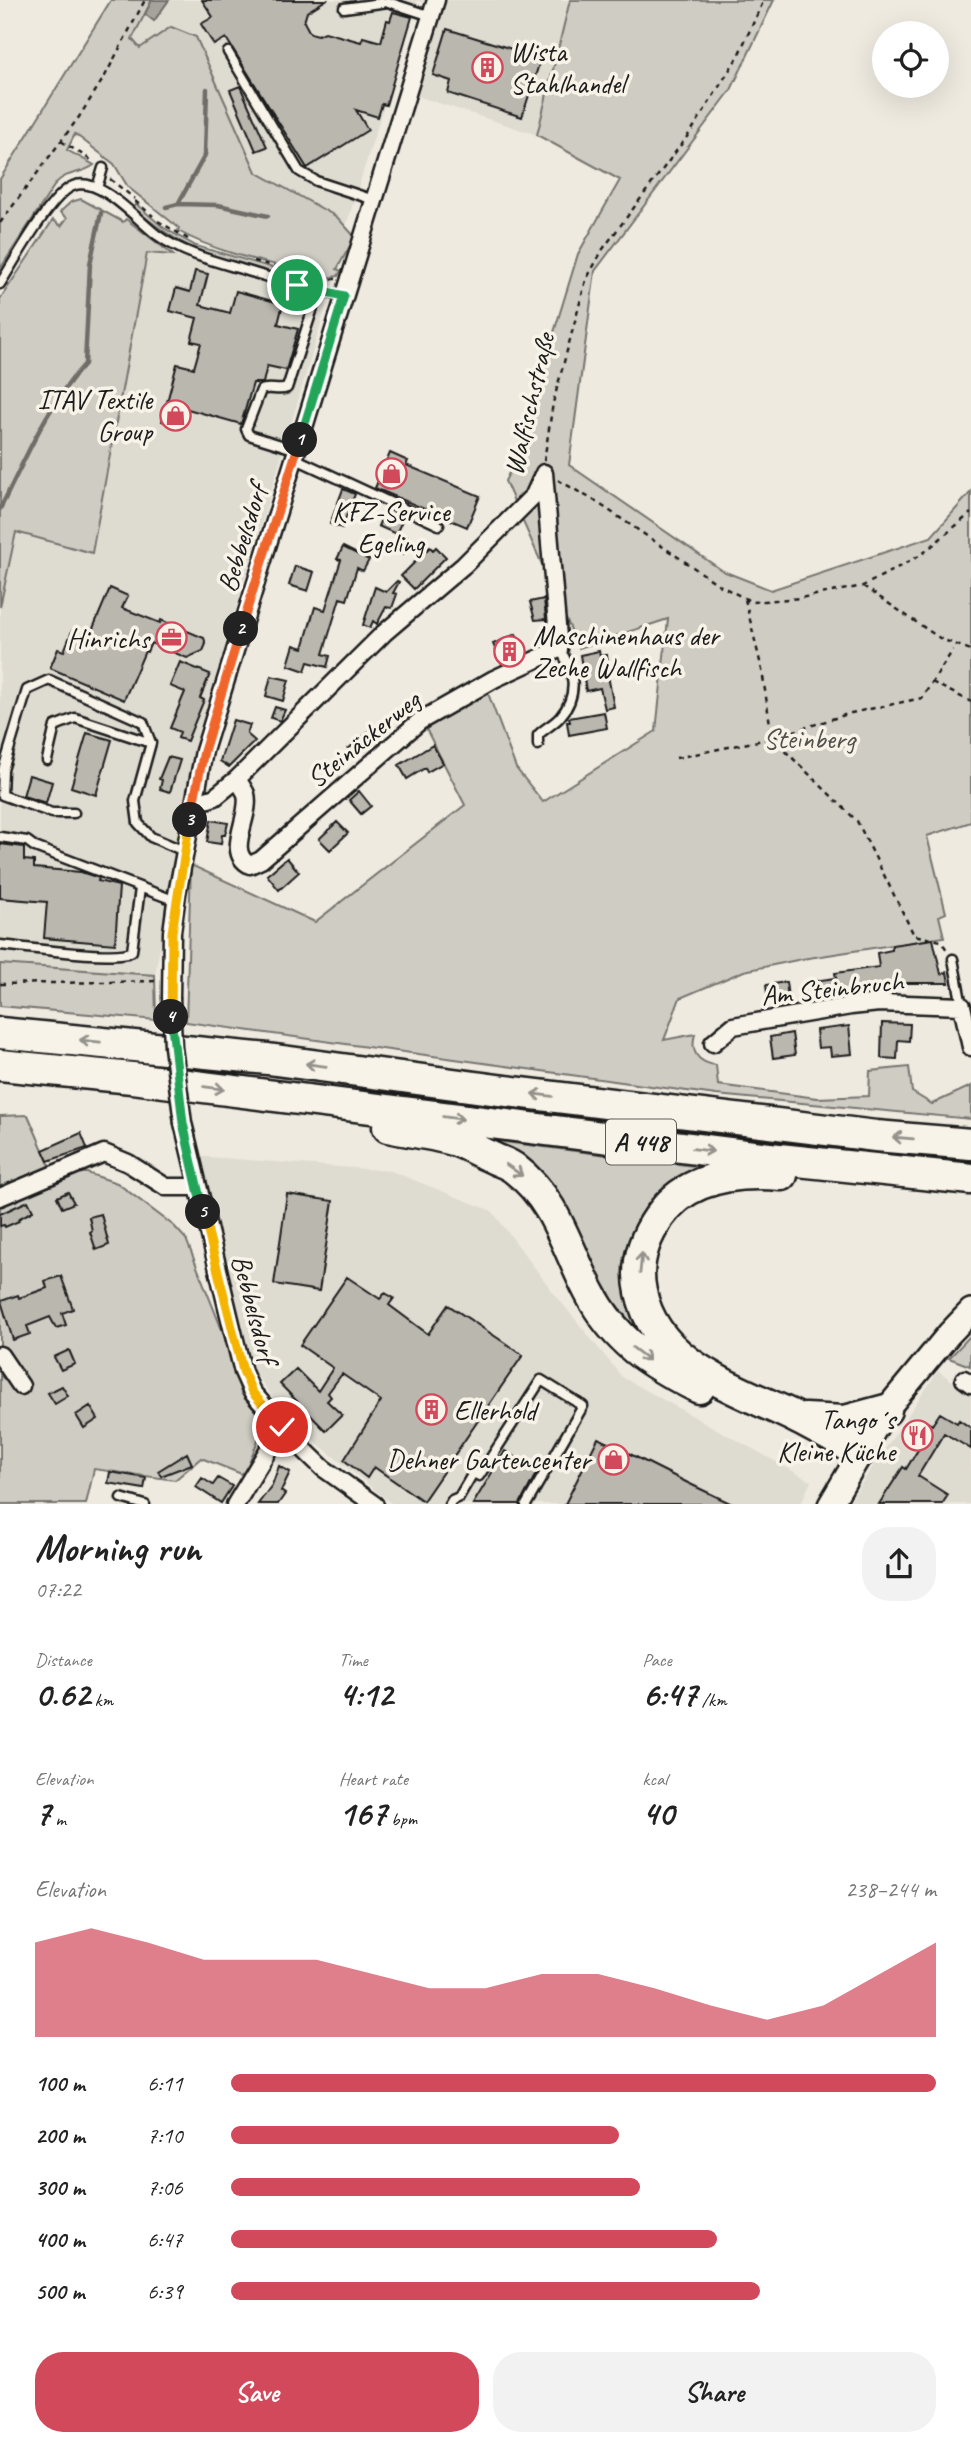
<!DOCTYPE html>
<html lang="en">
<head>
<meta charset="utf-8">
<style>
  :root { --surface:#fff; --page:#f2f2f2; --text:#222; --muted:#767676; --accent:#d1495b }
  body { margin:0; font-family:Caveat,sans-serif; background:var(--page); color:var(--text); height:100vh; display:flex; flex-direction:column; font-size:26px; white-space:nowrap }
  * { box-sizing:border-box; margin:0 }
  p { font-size:23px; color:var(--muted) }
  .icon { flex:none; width:38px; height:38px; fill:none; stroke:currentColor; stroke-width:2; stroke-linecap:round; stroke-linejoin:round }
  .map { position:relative; height:1504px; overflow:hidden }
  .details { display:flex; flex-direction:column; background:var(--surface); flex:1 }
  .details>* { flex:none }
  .tools { position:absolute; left:872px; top:21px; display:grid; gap:14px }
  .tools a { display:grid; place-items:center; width:77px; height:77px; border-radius:50%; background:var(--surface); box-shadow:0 7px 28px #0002; font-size:35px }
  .pin { position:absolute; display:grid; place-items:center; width:60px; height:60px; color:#fff; margin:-30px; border:4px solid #fff; border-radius:50%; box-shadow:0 2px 7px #0007 }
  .km { position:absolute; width:35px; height:35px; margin:-18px; border-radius:50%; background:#222; color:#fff; font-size:19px; line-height:35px; text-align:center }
  .round { display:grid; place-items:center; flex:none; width:74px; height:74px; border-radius:28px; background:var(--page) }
  .headline { display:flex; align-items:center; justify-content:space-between; height:119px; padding:0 35px }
  h1 { font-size:38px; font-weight:700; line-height:52px }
  .stats { display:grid; grid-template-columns:repeat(3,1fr); gap:10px; height:119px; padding:7px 35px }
  .stats div { display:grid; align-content:center }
  .stats b { font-size:35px; font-weight:700 }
  .stats small { font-size:19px; font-weight:400 }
  .stats p { font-size:19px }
  .chart { height:196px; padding:14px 35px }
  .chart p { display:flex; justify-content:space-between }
  .chart svg { width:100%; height:126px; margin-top:7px; fill:var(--accent); opacity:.7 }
  .button { display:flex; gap:14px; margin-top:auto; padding:14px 35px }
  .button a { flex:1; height:80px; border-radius:28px; background:var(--accent); color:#fff; font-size:28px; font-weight:700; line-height:80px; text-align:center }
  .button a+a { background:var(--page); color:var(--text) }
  ul { padding:0 35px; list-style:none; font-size:23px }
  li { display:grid; grid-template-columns:112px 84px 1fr; align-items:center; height:52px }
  li i { height:18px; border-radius:9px; background:var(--accent) }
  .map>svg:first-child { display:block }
</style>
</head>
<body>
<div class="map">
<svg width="971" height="1505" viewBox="0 0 971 1505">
  <rect width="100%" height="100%" fill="#eeeae0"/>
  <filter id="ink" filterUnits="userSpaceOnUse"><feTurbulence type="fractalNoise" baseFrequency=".0143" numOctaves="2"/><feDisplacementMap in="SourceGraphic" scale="14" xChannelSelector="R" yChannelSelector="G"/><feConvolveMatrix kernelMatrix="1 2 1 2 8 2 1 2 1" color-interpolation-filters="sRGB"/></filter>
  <g filter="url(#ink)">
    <!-- built -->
    <path fill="#dedbd1" d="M152,0h271v2l-6,-1 -71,225 9,11 -18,33 -134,449 -5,12 -43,244 -155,-11v-357l15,-75 77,20 55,-300 26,3 140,40 24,-78 -81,-45 -60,-135 -56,11 -8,-9z
      M445,0h125l-33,135 -123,-40z
      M196,1156l195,15 101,40 61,81 69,85 189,104 -10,23h-409l-102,-83 -38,-52z
      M938,1371l33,23v110l-124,1z"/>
    <!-- green -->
    <path fill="#cfccc3" stroke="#767470" stroke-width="2" d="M111,0h41l-20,39 8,9 31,-21 25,10 60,135 81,45 18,20 -18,32 4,2 -3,5 -10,2c-50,-14 -105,-22 -150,-47l1,-3 -51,-41 -14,-23 -39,-30 -8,16 27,15c-13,10 -25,5 -38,18l-56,86v-90z
      M570,0h204l-43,90 -136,181 -26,194 154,106 48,19 160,-53 40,-45v330l-44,14 19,77 -7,3 5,21 -142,22 -58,12 -64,27 -16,42 31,-6c-5,18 3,29 21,31l2,20 99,13 52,-2 1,-25 39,-4 3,25 20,12 39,-18v33l-255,-24 -530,-73 5,-157 124,57 150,-117 -41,-80 62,-37 30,80 27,34 113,-71 12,-112 -89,29 -74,-167 9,-18 64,-209 42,-74 -83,-45z
      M81,199l42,23 3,-3 47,36 -26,-2 -55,300 -76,-21 -16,75v-308l53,-79 8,6 6,-8 -7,-6 11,-10z
      M136,204l28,24 32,18 120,34v2c-39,-6 -101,-22 -135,-40 -17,-9 -32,-22 -48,-34z
      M0,964l155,11 1,45 -156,-14z
      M28,1115l24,56 35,2 30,10 57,43 12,13 38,96 17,58 24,30 -21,52 -43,-17 -26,22 -81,-11 -8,35h-86v-129l21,20 -8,-26 -13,-20v-233z
      M472,1138l246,31 -71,58 15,117 -25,2 -65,-106z
      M971,1335l-1,31 -21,-8z"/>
    <!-- water -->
    <path fill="#a6a39d" stroke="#6f6d69" stroke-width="2" d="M152,0h17l-15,21 -9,-7z"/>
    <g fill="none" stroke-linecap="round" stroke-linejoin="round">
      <!-- stream -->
      <path stroke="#6f6d69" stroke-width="4.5" d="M178,204l40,1 50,11
        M166,207l12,-3 27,-49 2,-66
        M0,509c25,-49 47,-105 85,-145l5,-100 11,-51"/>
    </g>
    <!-- building -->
    <path fill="#bab7af" stroke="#1c1c1c" stroke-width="2" d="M202,0h124l-19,12 -3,10 6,11 8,2 7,-3 36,10 2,-5 18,5 6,-22 3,1 3,-9 19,5 -26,88 -4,-1 -4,13 -22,-7 12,20 -61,38 -81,-130 -12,7 -13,-21 12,-7z
      M447,29l94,29 -19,59 -74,-24 3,-12 -18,-6z
      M240,86l27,61 -11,4 -26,-61z
      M195,271l13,3 -8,31 30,8 6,-22 47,13 -5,20 20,5 -12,41 -19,-4 -4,17h-10l-12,41 -57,-16 -4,18 -18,-5 15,-57 17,4 7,-25 -10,-2 6,-23 -27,-7 6,-23 14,4z
      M390,453l18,8 -2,4 74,31 -13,31 -92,-39z
      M343,489l12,5 -13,34 -12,-4z
      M386,508l18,8 -8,18 -18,-8z
      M399,534l10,4 -6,16 -10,-5z
      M343,547l26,13 -6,11 -6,-3 -10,32 -7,-2 -17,56 7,2 -3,11 -19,-5 -3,9 -17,-6 6,-20 9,3 12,-41 10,3 16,-50 -4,-1z
      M430,547l3,3 3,-3 10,10 -32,32 -13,-13z
      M295,566l19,6 -6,19 -19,-6z
      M397,581l2,1 -6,11 4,1 -5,14 -6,-1 -9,17 -4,-3 -3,7 -7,-3 12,-38 11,5z
      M110,588l18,8 -6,12 38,15 1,-3 43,18 2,6 -3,7 -16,7 -36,-15 -4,9 -2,-1 -21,49 -74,-32 8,-19 6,2 8,-20 17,7z
      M544,599l2,20 -11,1 -5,-18z
      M516,634l9,19 -23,11 -9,-20z
      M599,651l1,5 7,-1 1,10h-2l8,42 -9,2 -5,-21 -14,3 -6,-36z
      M180,662l30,12 -10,24 4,2 -17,41 -9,-3 2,-6 -10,-4 15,-36 -15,-6z
      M271,676l18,4 -6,21 -17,-5z
      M275,707l10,3 -5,11 -9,-3z
      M604,712l3,16 -38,7 -2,-13h3l-1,-4z
      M233,720l17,5 -3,9 8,7 -26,26 -9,-6z
      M373,728l6,8 -24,21 -7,-8z
      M87,733l25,7 -16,55 -25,-8z
      M433,745l10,18 -16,9 -2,-4 -18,11 -8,-14z
      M168,757l12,3 -10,32 -10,-3 2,-9 -3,-1z
      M29,775l23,7 -6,21 -23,-7z
      M359,791l12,15 -10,8 -12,-14z
      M211,820l17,3 -3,12h-3l-1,9 -14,-2z
      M337,822l11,11 -18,17 -11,-11z
      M0,844l24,3v13l10,1v7l47,4 18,6 -1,3 21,5 -4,58 -71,-6 3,-36 -47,-4z
      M287,858l12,14 -20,18 -12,-15z
      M933,939l8,35 6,-2 2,11h-49v3l-85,13 -2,-18 23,-3 -1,-5 44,-6 -2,-14 15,-3v-5z
      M786,982l2,16 -20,3 -2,-16z
      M882,1023l28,1 -1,17 -11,-1 -1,19 -16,-1z
      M849,1026l3,28 -21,2 -1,-9 -12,1 -2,-18z
      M792,1033l3,22 -22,3 -3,-21z
      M81,1133l6,15 -39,13 -5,-11z
      M68,1192l6,11 -12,5 -5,-11z
      M287,1194l46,7 -14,90 -45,-7z
      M28,1201l5,10 -15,8 1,2 -14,6 -1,-2 -4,1v-12z
      M101,1214l8,31 -13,5 -6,-18 2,-1 -3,-14z
      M61,1276l12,33 -11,4 4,12 -10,3 -6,-11 -23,9 3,8 -17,6 -12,-39 17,-6 1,3 28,-10 -2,-7z
      M347,1277l33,22 5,-6 9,5 -5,7 39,29 20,-29 75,50 -100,146 -49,-34 -7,11 -23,-18 37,-59 -39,-27 -14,19 3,4 -4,4 15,14 -16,16 -46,-47 16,-15 22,22 15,-23 -33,-23z
      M69,1350l6,14 -14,6 -7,-13z
      M62,1386l6,10 -13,8 -7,-11z
      M90,1406l8,13 -14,9 -8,-13z
      M940,1413l17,10 2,-3 12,8v21l-27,-16 -26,43 30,19 -6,9h-63l24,-37 3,2 15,-24 -13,-8 6,-9 7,-9 11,6z
      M598,1438l90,45 44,21h-167z
      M505,1451l33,19 -18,34h-47z
      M187,1453l5,11 -31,12 -3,-5z
      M279,1466l11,6 -9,19 4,3 -7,10h-20l14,-19z
      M110,1472l36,6 -2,11 -36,-6z
      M202,1478l11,7 5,-7 14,8 -11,17 -25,-16z"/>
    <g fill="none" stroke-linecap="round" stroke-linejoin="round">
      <defs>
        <path id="service" d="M344,8l44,-6 43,14
          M228,52l71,119 17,10 58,19
          M97,188l6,-20
          M0,284c14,-22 51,-90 73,-98 26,-11 64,34 84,49 28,20 61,27 94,37 31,9 61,19 93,24
          M297,450l-48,-15 -3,-6 15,-39c9,-4 17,2 26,-2l26,-80
          M294,458l145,67
          M538,745v-10c7,-7 16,-11 22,-18 19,-22 15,-47 -1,-68
          M47,760l8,-34 20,-8 76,25
          M74,813h-22l-50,-18 1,-25 24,-80 22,-10 94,42 8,21 -16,58 3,22 13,14 33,14
          M0,837l27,4 8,6 141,54
          M0,945c22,2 119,16 132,6l8,-63
          M953,959l9,47
          M121,1498l24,7
          M449,1505l3,-5 7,-3 14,-24 6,3 62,-96 42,26 -57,99"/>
        <path id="minor" d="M237,779c3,5 7,10 9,15 6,22 -22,58 4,71l11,-5 159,-139 74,-42 65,-30 -15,-176
          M194,804l21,-7 22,-18 147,-146 80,-68 70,-70 9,-20
          M171,997l1,-65 5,-38 27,-143 232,-751
          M713,1043l20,-17 118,-20 28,-3 83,3 9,41
          M183,1123l51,213 9,36 9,20 41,47 30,29 52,37
          M0,1197l104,-44 24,10 38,24h31
          M0,1355l21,31
          M964,1379l7,5
          M235,1505l47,-78"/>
        <path id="secondary" d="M830,1505l56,-95 63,-76 22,-23"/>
        <path id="motorway" d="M0,1033l268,26 230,31 378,46 95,8
          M0,1065l132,13 637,80 202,21
          M388,1127c22,5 47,7 68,14 12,4 23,11 35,16 7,4 17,6 24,12 41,31 51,78 74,122 26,51 61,72 110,97
          M782,1175c-45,-4 -96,1 -123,42 -16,23 -24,48 -18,75 15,73 95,96 154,125 22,11 44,24 65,35
          M805,1419l40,2 41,-11"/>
      </defs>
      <!-- service casing -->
      <use href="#service" stroke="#1c1c1c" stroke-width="13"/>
      <!-- minor casing -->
      <use href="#minor" stroke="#1c1c1c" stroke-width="21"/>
      <!-- secondary casing -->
      <use href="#secondary" stroke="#1c1c1c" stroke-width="28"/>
      <!-- motorway casing -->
      <use href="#motorway" stroke="#1c1c1c" stroke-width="35"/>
      <!-- path -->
      <path stroke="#1c1c1c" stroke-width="2.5" stroke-dasharray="5 5" stroke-linecap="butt" d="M61,141l33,21
        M110,179l25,20
        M135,201l18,15
        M158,221l30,18
        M0,223l79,-106 26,-41 40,-76
        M254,261l68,18h14
        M544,461l9,-58 33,-123 17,-31 89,-119 45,-72 27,-58
        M558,480l37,21 126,85 31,16 48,-4 63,-12 58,-31 50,-42
        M863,586l78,53 30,11
        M745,599l17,71 10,68 85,83 57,114 27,6 6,9
        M932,682l39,20
        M676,758l96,-20 79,-25 71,-15 31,-48
        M0,984l157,-3"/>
      <!-- service -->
      <use href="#service" stroke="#f7f3e8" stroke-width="8"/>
      <!-- minor -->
      <use href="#minor" stroke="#f7f3e8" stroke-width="16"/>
      <!-- secondary -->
      <use href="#secondary" stroke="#f7f3e8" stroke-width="23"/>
      <!-- motorway -->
      <use href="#motorway" stroke="#f7f3e8" stroke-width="30"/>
      <defs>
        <path id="minor-bridge" d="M171,997l2,50 10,76"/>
      </defs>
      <!-- minor-bridge casing -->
      <use href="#minor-bridge" stroke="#1c1c1c" stroke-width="21" stroke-linecap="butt"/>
      <!-- minor-bridge -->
      <use href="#minor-bridge" stroke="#f7f3e8" stroke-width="16"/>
    </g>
    <!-- one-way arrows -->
    <defs><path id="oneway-shaft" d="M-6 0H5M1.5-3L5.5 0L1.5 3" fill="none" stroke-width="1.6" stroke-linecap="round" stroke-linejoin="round" transform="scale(1.75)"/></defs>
    <g stroke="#94928c">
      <use href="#oneway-shaft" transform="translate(90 1041) rotate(-174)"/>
      <use href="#oneway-shaft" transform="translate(316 1065) rotate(-172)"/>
      <use href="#oneway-shaft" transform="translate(214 1088) rotate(7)"/>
      <use href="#oneway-shaft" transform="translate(542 1095) rotate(-173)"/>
      <use href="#oneway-shaft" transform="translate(453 1118) rotate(8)"/>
      <use href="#oneway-shaft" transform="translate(903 1138) rotate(-175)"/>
      <use href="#oneway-shaft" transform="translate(703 1150) rotate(7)"/>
      <use href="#oneway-shaft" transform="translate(514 1170) rotate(35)"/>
      <use href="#oneway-shaft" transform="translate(641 1263) rotate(-84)"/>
      <use href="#oneway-shaft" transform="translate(641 1354) rotate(37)"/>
    </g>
  </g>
  <g fill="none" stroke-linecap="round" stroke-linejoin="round" filter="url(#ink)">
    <defs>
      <path id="split-1" d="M297,285l47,11 -44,144"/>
      <path id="split-2" d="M241,629l59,-189"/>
      <path id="split-3" d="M190,820l14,-69 37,-122"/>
      <path id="split-4" d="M171,1017l1,-85 18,-112"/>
      <path id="split-5" d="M171,1017l12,106 20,89"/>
      <path id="split-6" d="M203,1212l40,159 9,21 30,35"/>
    </defs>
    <!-- split-1 casing -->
    <use href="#split-1" stroke="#fff" stroke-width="14"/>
    <!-- split-2 casing -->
    <use href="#split-2" stroke="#fff" stroke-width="14"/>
    <!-- split-3 casing -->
    <use href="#split-3" stroke="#fff" stroke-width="14"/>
    <!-- split-4 casing -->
    <use href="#split-4" stroke="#fff" stroke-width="14"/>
    <!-- split-5 casing -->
    <use href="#split-5" stroke="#fff" stroke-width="14"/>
    <!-- split-6 casing -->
    <use href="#split-6" stroke="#fff" stroke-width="14"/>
    <!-- split-1 -->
    <use href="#split-1" stroke="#22a559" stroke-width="9"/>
    <!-- split-2 -->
    <use href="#split-2" stroke="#f0652b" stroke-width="9"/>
    <!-- split-3 -->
    <use href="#split-3" stroke="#f0652b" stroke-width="9"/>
    <!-- split-4 -->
    <use href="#split-4" stroke="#f5b400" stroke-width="9"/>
    <!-- split-5 -->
    <use href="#split-5" stroke="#22a559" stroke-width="9"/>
    <!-- split-6 -->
    <use href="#split-6" stroke="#f5b400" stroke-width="9"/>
  </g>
  <!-- icons -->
  <defs>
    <symbol id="building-ring" viewBox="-11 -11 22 22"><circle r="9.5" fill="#f7f3e8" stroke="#d1495b" stroke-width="1.5"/><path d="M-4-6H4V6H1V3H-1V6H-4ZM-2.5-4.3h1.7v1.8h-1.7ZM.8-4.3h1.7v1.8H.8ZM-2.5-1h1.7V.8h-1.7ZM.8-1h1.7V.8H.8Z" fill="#d1495b"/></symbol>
    <symbol id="shop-ring" viewBox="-11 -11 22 22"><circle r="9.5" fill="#f7f3e8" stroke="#d1495b" stroke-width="1.5"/><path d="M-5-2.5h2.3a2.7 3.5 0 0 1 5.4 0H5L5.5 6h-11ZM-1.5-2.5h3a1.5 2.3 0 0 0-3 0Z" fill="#d1495b"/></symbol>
    <symbol id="office-ring" viewBox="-11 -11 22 22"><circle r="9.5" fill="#f7f3e8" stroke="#d1495b" stroke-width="1.5"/><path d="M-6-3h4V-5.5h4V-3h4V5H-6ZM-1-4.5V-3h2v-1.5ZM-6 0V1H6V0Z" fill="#d1495b"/></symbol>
    <symbol id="restaurant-ring" viewBox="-11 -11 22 22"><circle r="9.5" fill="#f7f3e8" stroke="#d1495b" stroke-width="1.5"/><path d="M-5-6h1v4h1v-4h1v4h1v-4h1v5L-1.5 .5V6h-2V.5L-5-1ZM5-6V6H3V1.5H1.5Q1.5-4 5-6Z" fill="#d1495b"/></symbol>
  </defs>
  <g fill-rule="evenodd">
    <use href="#building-ring" x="470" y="50" width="35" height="35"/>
    <use href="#shop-ring" x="158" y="398" width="35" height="35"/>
    <use href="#shop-ring" x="374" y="456" width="35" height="35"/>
    <use href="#office-ring" x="154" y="620" width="35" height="35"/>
    <use href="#building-ring" x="492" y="634" width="35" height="35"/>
    <use href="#building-ring" x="414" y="1392" width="35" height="35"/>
    <use href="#restaurant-ring" x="900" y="1418" width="35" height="35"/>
    <use href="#shop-ring" x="596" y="1442" width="35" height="35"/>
  </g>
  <g text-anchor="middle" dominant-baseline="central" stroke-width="7" stroke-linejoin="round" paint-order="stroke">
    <!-- shield labels -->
    <rect fill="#f7f3e8" stroke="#5e5c59" stroke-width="2" x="606" y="1119.5" width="70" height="45" rx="5"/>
    <g font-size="26" font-weight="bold" fill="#1c1c1c">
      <text x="641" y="1142">A 448</text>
    </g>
    <!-- poi labels -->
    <g font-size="28" fill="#1c1c1c" stroke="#f7f3e8" text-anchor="end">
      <text x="510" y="51" text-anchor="start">Wista<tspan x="510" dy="32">Stahlhandel</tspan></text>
      <text x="152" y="399">ITAV Textile<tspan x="152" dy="32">Group</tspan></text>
      <text x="391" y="511" text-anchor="middle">KFZ-Service<tspan x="391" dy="32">Egeling</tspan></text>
      <text x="533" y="635" text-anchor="start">Maschinenhaus der<tspan x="533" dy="32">Zeche Wallfisch</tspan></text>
      <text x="149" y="638">Hinrichs</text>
      <text x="454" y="1410" text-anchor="start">Ellerhold</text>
      <text x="895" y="1419">Tango´s<tspan x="895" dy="32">Kleine Küche</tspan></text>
      <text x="590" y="1459">Dehner Gartencenter</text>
    </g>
    <!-- street labels -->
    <g font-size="28" fill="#1c1c1c" stroke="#f7f3e8">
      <text transform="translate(529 404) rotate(-77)">Walfischstraße</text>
      <text transform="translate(242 538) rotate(-73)">Bebbelsdorf</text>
      <text transform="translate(363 739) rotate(-39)">Steinäckerweg</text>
      <text transform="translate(832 988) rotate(-6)">Am Steinbruch</text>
      <text transform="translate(255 1309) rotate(75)">Bebbelsdorf</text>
    </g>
    <!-- park labels -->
    <g font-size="28" fill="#52514e" stroke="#f7f3e8">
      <text x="809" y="738">Steinberg</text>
    </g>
  </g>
</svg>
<div class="tools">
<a><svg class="icon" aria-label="locate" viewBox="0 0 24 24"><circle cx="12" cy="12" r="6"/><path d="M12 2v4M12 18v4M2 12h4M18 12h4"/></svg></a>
</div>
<div class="pin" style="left:297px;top:285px;background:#1e9e55"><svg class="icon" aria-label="arrive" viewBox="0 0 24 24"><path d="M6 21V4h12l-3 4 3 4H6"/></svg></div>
<div class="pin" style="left:282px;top:1427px;background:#d93025"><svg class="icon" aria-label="check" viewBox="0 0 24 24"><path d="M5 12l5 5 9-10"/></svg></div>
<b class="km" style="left:300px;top:440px">1</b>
<b class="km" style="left:241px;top:629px">2</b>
<b class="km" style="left:190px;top:820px">3</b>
<b class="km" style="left:171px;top:1017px">4</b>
<b class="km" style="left:203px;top:1212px">5</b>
</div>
<section class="details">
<div class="headline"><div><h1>Morning run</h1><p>07:22</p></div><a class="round"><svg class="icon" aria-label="share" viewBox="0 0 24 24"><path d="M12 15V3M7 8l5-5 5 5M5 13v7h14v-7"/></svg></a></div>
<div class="stats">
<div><p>Distance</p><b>0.62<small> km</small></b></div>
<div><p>Time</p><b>4:12</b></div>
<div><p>Pace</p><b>6:47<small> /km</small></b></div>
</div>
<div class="stats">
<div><p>Elevation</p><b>7<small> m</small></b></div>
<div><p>Heart rate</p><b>167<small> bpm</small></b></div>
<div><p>kcal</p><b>40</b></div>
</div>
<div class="chart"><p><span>Elevation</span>238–244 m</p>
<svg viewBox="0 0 160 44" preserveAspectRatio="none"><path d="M0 44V11L10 6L20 11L30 17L40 17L50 17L60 22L70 27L80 27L90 22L100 22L110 27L120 33L130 38L140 33L150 22L160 11V44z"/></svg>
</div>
<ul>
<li><b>100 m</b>6:11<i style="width:100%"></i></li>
<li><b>200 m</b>7:10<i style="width:55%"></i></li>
<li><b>300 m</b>7:06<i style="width:58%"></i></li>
<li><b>400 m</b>6:47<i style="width:69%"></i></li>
<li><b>500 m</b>6:39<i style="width:75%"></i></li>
</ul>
<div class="button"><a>Save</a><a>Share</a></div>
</section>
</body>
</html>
